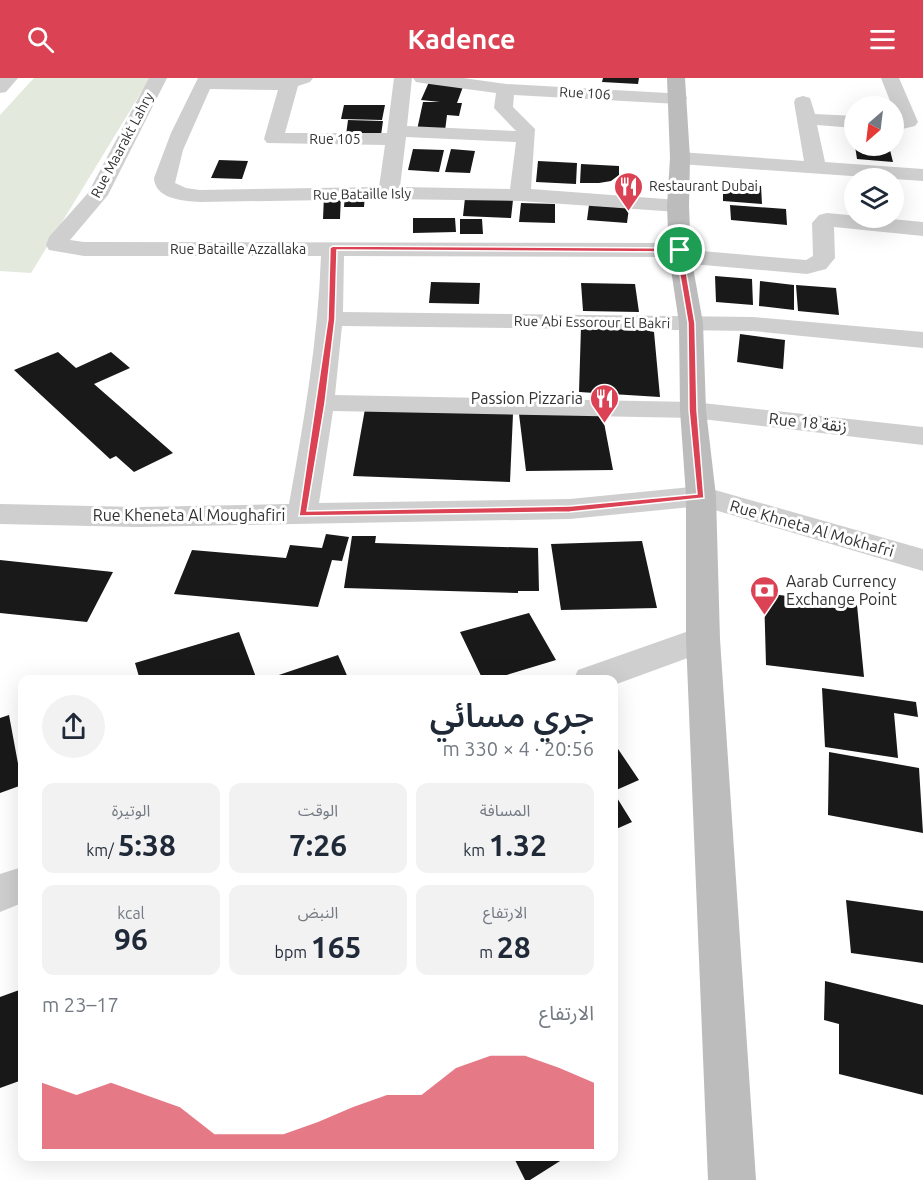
<!DOCTYPE html>
<html lang="ar">
<head>
<meta charset="utf-8">
<style>
  :root { --surface:#fff; --page:#f2f2f3; --text:#1f2937; --muted:#747a83; --accent:#db4254 }
  body { margin:0; font-family:Ubuntu,"Noto Sans Arabic",sans-serif; background:var(--page); color:var(--text); direction:rtl; height:100vh; display:flex; flex-direction:column; font-size:22px; white-space:nowrap }
  * { box-sizing:border-box; margin:0 }
  p { font-size:20px; color:var(--muted) }
  .icon { flex:none; width:33px; height:33px; fill:none; stroke:currentColor; stroke-width:2; stroke-linecap:round; stroke-linejoin:round }
  .map { position:relative; flex:1; overflow:hidden; direction:ltr }
  .side { position:absolute; left:18px; top:597px; width:600px; height:486px; display:flex; flex-direction:column; background:var(--surface); border-radius:12px; box-shadow:0 6px 24px #0002; direction:rtl }
  .side>* { flex:none }
  .needle { width:39px; rotate:208deg }
  .fabs { position:absolute; left:844px; top:18px; display:grid; gap:12px }
  .fabs a { display:grid; place-items:center; width:60px; height:60px; border-radius:50%; background:var(--surface); box-shadow:0 6px 24px #0002; font-size:30px }
  .pin { position:absolute; display:grid; place-items:center; width:51px; height:51px; color:#fff; margin:-26px; border:3px solid #fff; border-radius:50%; box-shadow:0 2px 6px #0007 }
  .round { display:grid; place-items:center; flex:none; width:63px; height:63px; border-radius:32px; background:var(--page) }
  .headline { display:flex; align-items:center; justify-content:space-between; height:102px; padding:0 24px }
  h1 { font-size:33px; font-weight:600; line-height:45px }
  .metrics { display:grid; grid-template-columns:repeat(3,1fr); gap:9px; height:102px; padding:6px 24px }
  .metrics div { display:grid; align-content:center; border-radius:12px; background:var(--page); text-align:center }
  .metrics b { font-size:30px; font-weight:600 }
  .metrics small { font-size:16px; font-weight:400 }
  .metrics p { font-size:16px }
  .chart { height:168px; padding:12px 24px }
  .chart p { display:flex; justify-content:space-between }
  .chart svg { width:100%; height:108px; margin-top:6px; fill:var(--accent); opacity:.7 }
  header { display:flex; justify-content:space-between; align-items:center; height:78px; padding:0 24px; background:var(--accent); color:#fff; font-size:27px; font-weight:600 }
  .map>svg:first-child { display:block }
</style>
</head>
<body>
<header><svg class="icon" aria-label="menu" viewBox="0 0 24 24"><path d="M4 6h16M4 12h16M4 18h16"/></svg>Kadence<svg class="icon" aria-label="search" viewBox="0 0 24 24"><circle cx="10" cy="10" r="6"/><path d="M15 15l6 6"/></svg></header>
<div class="map">
<svg width="923" height="1102" viewBox="0 0 923 1102">
  <rect width="100%" height="100%" fill="#fff"/>
  <!-- green -->
  <path fill="#e3e9dc" d="M34,0h116l-119,195 -31,-2v-156z"/>
  <!-- building -->
  <path fill="#191919" d="M603,0h36l-1,6 -36,-2z
    M429,4l35,2 -7,19h5l-3,13 -12,-1 -2,16 -28,-1 6,-28h17l-19,-2z
    M344,27h41l-3,15 -41,-1z
    M348,42l35,1 -2,14h-35z
    M855,68h34l4,16 -36,-3z
    M413,71l31,1 -5,22 -31,-2z
    M451,71l24,2 -5,22 -25,-1z
    M219,82l29,1 -6,18 -31,-1z
    M538,83l39,2 -1,21 -40,-2z
    M581,86l38,2v9l-8,6 -12,2h-19z
    M723,105l38,3 1,18 -39,-3z
    M341,116l-1,25h-17l1,-24z
    M365,117l-1,12h-20l1,-11z
    M465,120l48,2 -2,18 -48,-2z
    M521,125l34,1v19l-36,-1z
    M589,127l40,3 -2,15 -40,-3z
    M730,127l56,4 1,16 -56,-5z
    M413,140h42l1,14 -43,1z
    M460,141h22l1,15h-23z
    M715,198l37,3 1,26 -37,-3z
    M760,203l34,4v25l-35,-4z
    M431,204l49,1 -1,21 -50,-1z
    M581,205l54,1 4,28 -56,-1z
    M796,207l40,3 3,27 -41,-4z
    M581,249h53l20,5 6,65 -81,-5z
    M740,256l45,6 -2,29 -46,-7z
    M58,274l18,16 35,-16 19,16 -36,16 79,69 -39,19 -18,-16 -6,3 -96,-89z
    M365,331l148,5 -3,68 -157,-6z
    M602,334l11,58 -87,1 -7,-57z
    M326,456l23,3 -7,24 -10,-1 -14,47 -144,-13 18,-44 94,8 4,-13 32,3z
    M352,458h24l-1,7 163,5 1,43h-21v2l-174,-5z
    M642,463l15,67 -96,2 -10,-66z
    M0,482l113,12 -26,50 -87,-9z
    M764,515l93,12 7,72 -98,-12z
    M529,535l27,47 -66,20h-7l-23,-48z
    M239,554l18,48h-117l-5,-17z
    M338,577l11,25h-82v-1z
    M822,610l94,14 2,15 -24,-4 4,45 -73,-11z
    M9,637l13,70 -22,8v-75z
    M614,665l25,37 -25,11z
    M829,674l90,16 4,65 -95,-18z
    M614,715l18,29 -18,8z
    M846,822l77,11v52l-72,-10z
    M825,903l98,24v90l-84,-21v-50l-15,-4z
    M22,911v91l-22,8v-91z
    M513,1078h55l-38,24h-5z"/>
  <g fill="none" stroke-linecap="round" stroke-linejoin="round">
    <!-- street -->
    <path fill="#cfcfcf" fill-rule="evenodd" d="M0,0h18l-12,14 -6,1z
      M149,0h18l-59,117 -38,45 14,2 595,1 8,2 3,5 116,10 7,-4 -1,-33 7,-8 8,-2 96,9v14l-89,-9 1,31 -9,11 -19,5 -127,-11 -8,-2 -3,-4 -325,-1 -1,56 410,5 170,15v16l-170,-17 -411,-5 -7,69 358,7 230,25v18l-230,-27 -360,-7 -14,92 251,-4 131,-13 222,63v22l-222,-65 -131,13 -432,8 -138,-3v-20l138,3 151,-3c15,-83 29,-164 32,-248h-237l-35,-6 -3,-5 3,-8 39,-44z
      M198,0h115l-3,4 -12,4 -13,47h102l7,-55h18l-5,48 109,5 -22,-23 2,-15 -74,-10 -6,-1 -3,-4h50l43,6 179,10 2,4 -2,4 -7,2 -164,-9 -1,12 22,22 -4,60 147,11 8,1 3,5 -3,5 -8,1 -158,-11 -131,-2 -189,3c-17,-1 -45,-3 -46,-24l17,-45zM210,11l68,1 -14,49 3,4 118,2 -6,42 -179,3 -14,-2 -11,-5 8,-33zM406,59l110,5 -6,47 -110,-2z
      M881,0h18l19,44 -3,4 -21,5v-12h3z
      M803,18l7,2 5,16 40,2v12l-38,-3 8,37 98,7v12l-243,-17 -7,-2 -3,-4 3,-4 7,-2 124,9 -10,-59 2,-4z
      M703,548l12,4 5,9 -5,9 -101,37v-5h-41l5,-10z
      M22,789v36l-22,9v-38z"/>
    <!-- secondary -->
    <path fill="#bcbcbc" fill-rule="evenodd" d="M667,0h18l5,80 -1,48 2,50 12,67 3,87 10,86 4,143 36,541h-48l-22,-541v-143l-6,-86 -1,-87 -10,-67 -2,-50 3,-48z"/>
  </g>
  <!-- route -->
  <path fill="#db4254" stroke="#fff" stroke-width="1.5" fill-rule="evenodd" d="M333,168l349,2 13,75 2,87 7,88 -134,14 -271,4 29,-197 2,-71zM337,172l339,2 12,71 1,87 8,84 -127,12 -263,5 18,-108 10,-84z"/>
  <!-- icons -->
  <defs>
    <symbol id="restaurant-pin" viewBox="-11 -11 22 30"><path d="M0 17L-7.5 6A9.5 9.5 0 1 1 7.5 6Z" fill="#db4254" stroke="#fff"/><path d="M-5-6h1v4h1v-4h1v4h1v-4h1v5L-1.5 .5V6h-2V.5L-5-1ZM5-6V6H3V1.5H1.5Q1.5-4 5-6Z" fill="#fff"/></symbol>
    <symbol id="bank-pin" viewBox="-11 -11 22 30"><path d="M0 17L-7.5 6A9.5 9.5 0 1 1 7.5 6Z" fill="#db4254" stroke="#fff"/><path d="M-6-4H6V4H-6ZM0-2.3a2.3 2.3 0 1 0 0 4.6a2.3 2.3 0 1 0 0-4.6Z" fill="#fff"/></symbol>
  </defs>
  <g fill-rule="evenodd">
    <use href="#restaurant-pin" x="612" y="92" width="33" height="45"/>
    <use href="#restaurant-pin" x="588" y="304" width="33" height="45"/>
    <use href="#bank-pin" x="748" y="496" width="33" height="45"/>
  </g>
  <g text-anchor="middle" dominant-baseline="central" stroke-width="6" stroke-linejoin="round" paint-order="stroke">
    <!-- far-street labels -->
    <g font-size="14" fill="#323232" stroke="#fff">
      <text transform="translate(585 15) rotate(3)">Rue 106</text>
      <text x="335" y="61">Rue 105</text>
      <text transform="translate(122 67) rotate(-62)">Rue Maarakt Lahry</text>
      <text transform="translate(362 116) rotate(-1)">Rue Bataille Isly</text>
      <text x="238" y="171">Rue Bataille Azzallaka</text>
      <text transform="translate(592 244) rotate(1)">Rue Abi Essorour El Bakri</text>
    </g>
    <!-- far-poi labels -->
    <g font-size="14" fill="#323232" stroke="#fff" text-anchor="start">
      <text x="649" y="108">Restaurant Dubai</text>
    </g>
    <!-- poi labels -->
    <g font-size="16" fill="#323232" stroke="#fff" text-anchor="end">
      <text x="583" y="320">Passion Pizzaria</text>
      <text x="786" y="503" text-anchor="start">Aarab Currency<tspan x="786" dy="18">Exchange Point</tspan></text>
    </g>
    <!-- street labels -->
    <g font-size="16" fill="#323232" stroke="#fff">
      <text transform="translate(808 344) rotate(6)">Rue 18 زنقة</text>
      <text x="189" y="437">Rue Kheneta Al Moughafiri</text>
      <text transform="translate(812 450) rotate(16)">Rue Khneta Al Mokhafri</text>
    </g>
  </g>
</svg>
<div class="fabs">
<a><svg class="needle" viewBox="-14 -14 28 28"><path d="M0-13l5 13h-10z" fill="#e53935"/><path d="M0 13l5-13h-10z" fill="#747a83"/></svg></a>
<a><svg class="icon" aria-label="layers" viewBox="0 0 24 24"><path d="M12 4l9 5-9 5-9-5zM3 14l9 5 9-5"/></svg></a>
</div>
<div class="pin" style="left:680px;top:172px;background:#1e9e55"><svg class="icon" aria-label="arrive" viewBox="0 0 24 24"><path d="M6 21V4h12l-3 4 3 4H6"/></svg></div>
<section class="side">
<div class="headline"><div><h1>جري مسائي</h1><p>20:56 · 4 × 330 m</p></div><a class="round"><svg class="icon" aria-label="share" viewBox="0 0 24 24"><path d="M12 15V3M7 8l5-5 5 5M5 13v7h14v-7"/></svg></a></div>
<div class="metrics">
<div><p>المسافة</p><b>1.32<small> km</small></b></div>
<div><p>الوقت</p><b>7:26</b></div>
<div><p>الوتيرة</p><b>5:38<small> /km</small></b></div>
</div>
<div class="metrics">
<div><p>الارتفاع</p><b>28<small> m</small></b></div>
<div><p>النبض</p><b>165<small> bpm</small></b></div>
<div><p>kcal</p><b>96</b></div>
</div>
<div class="chart"><p><span>الارتفاع</span>17–23 m</p>
<svg viewBox="0 0 160 44" preserveAspectRatio="none"><path d="M0 44V17L10 22L20 17L30 22L40 27L50 38L60 38L70 38L80 33L90 27L100 22L110 22L120 11L130 6L140 6L150 11L160 17V44z"/></svg>
</div>
</section>
</div>
</body>
</html>
